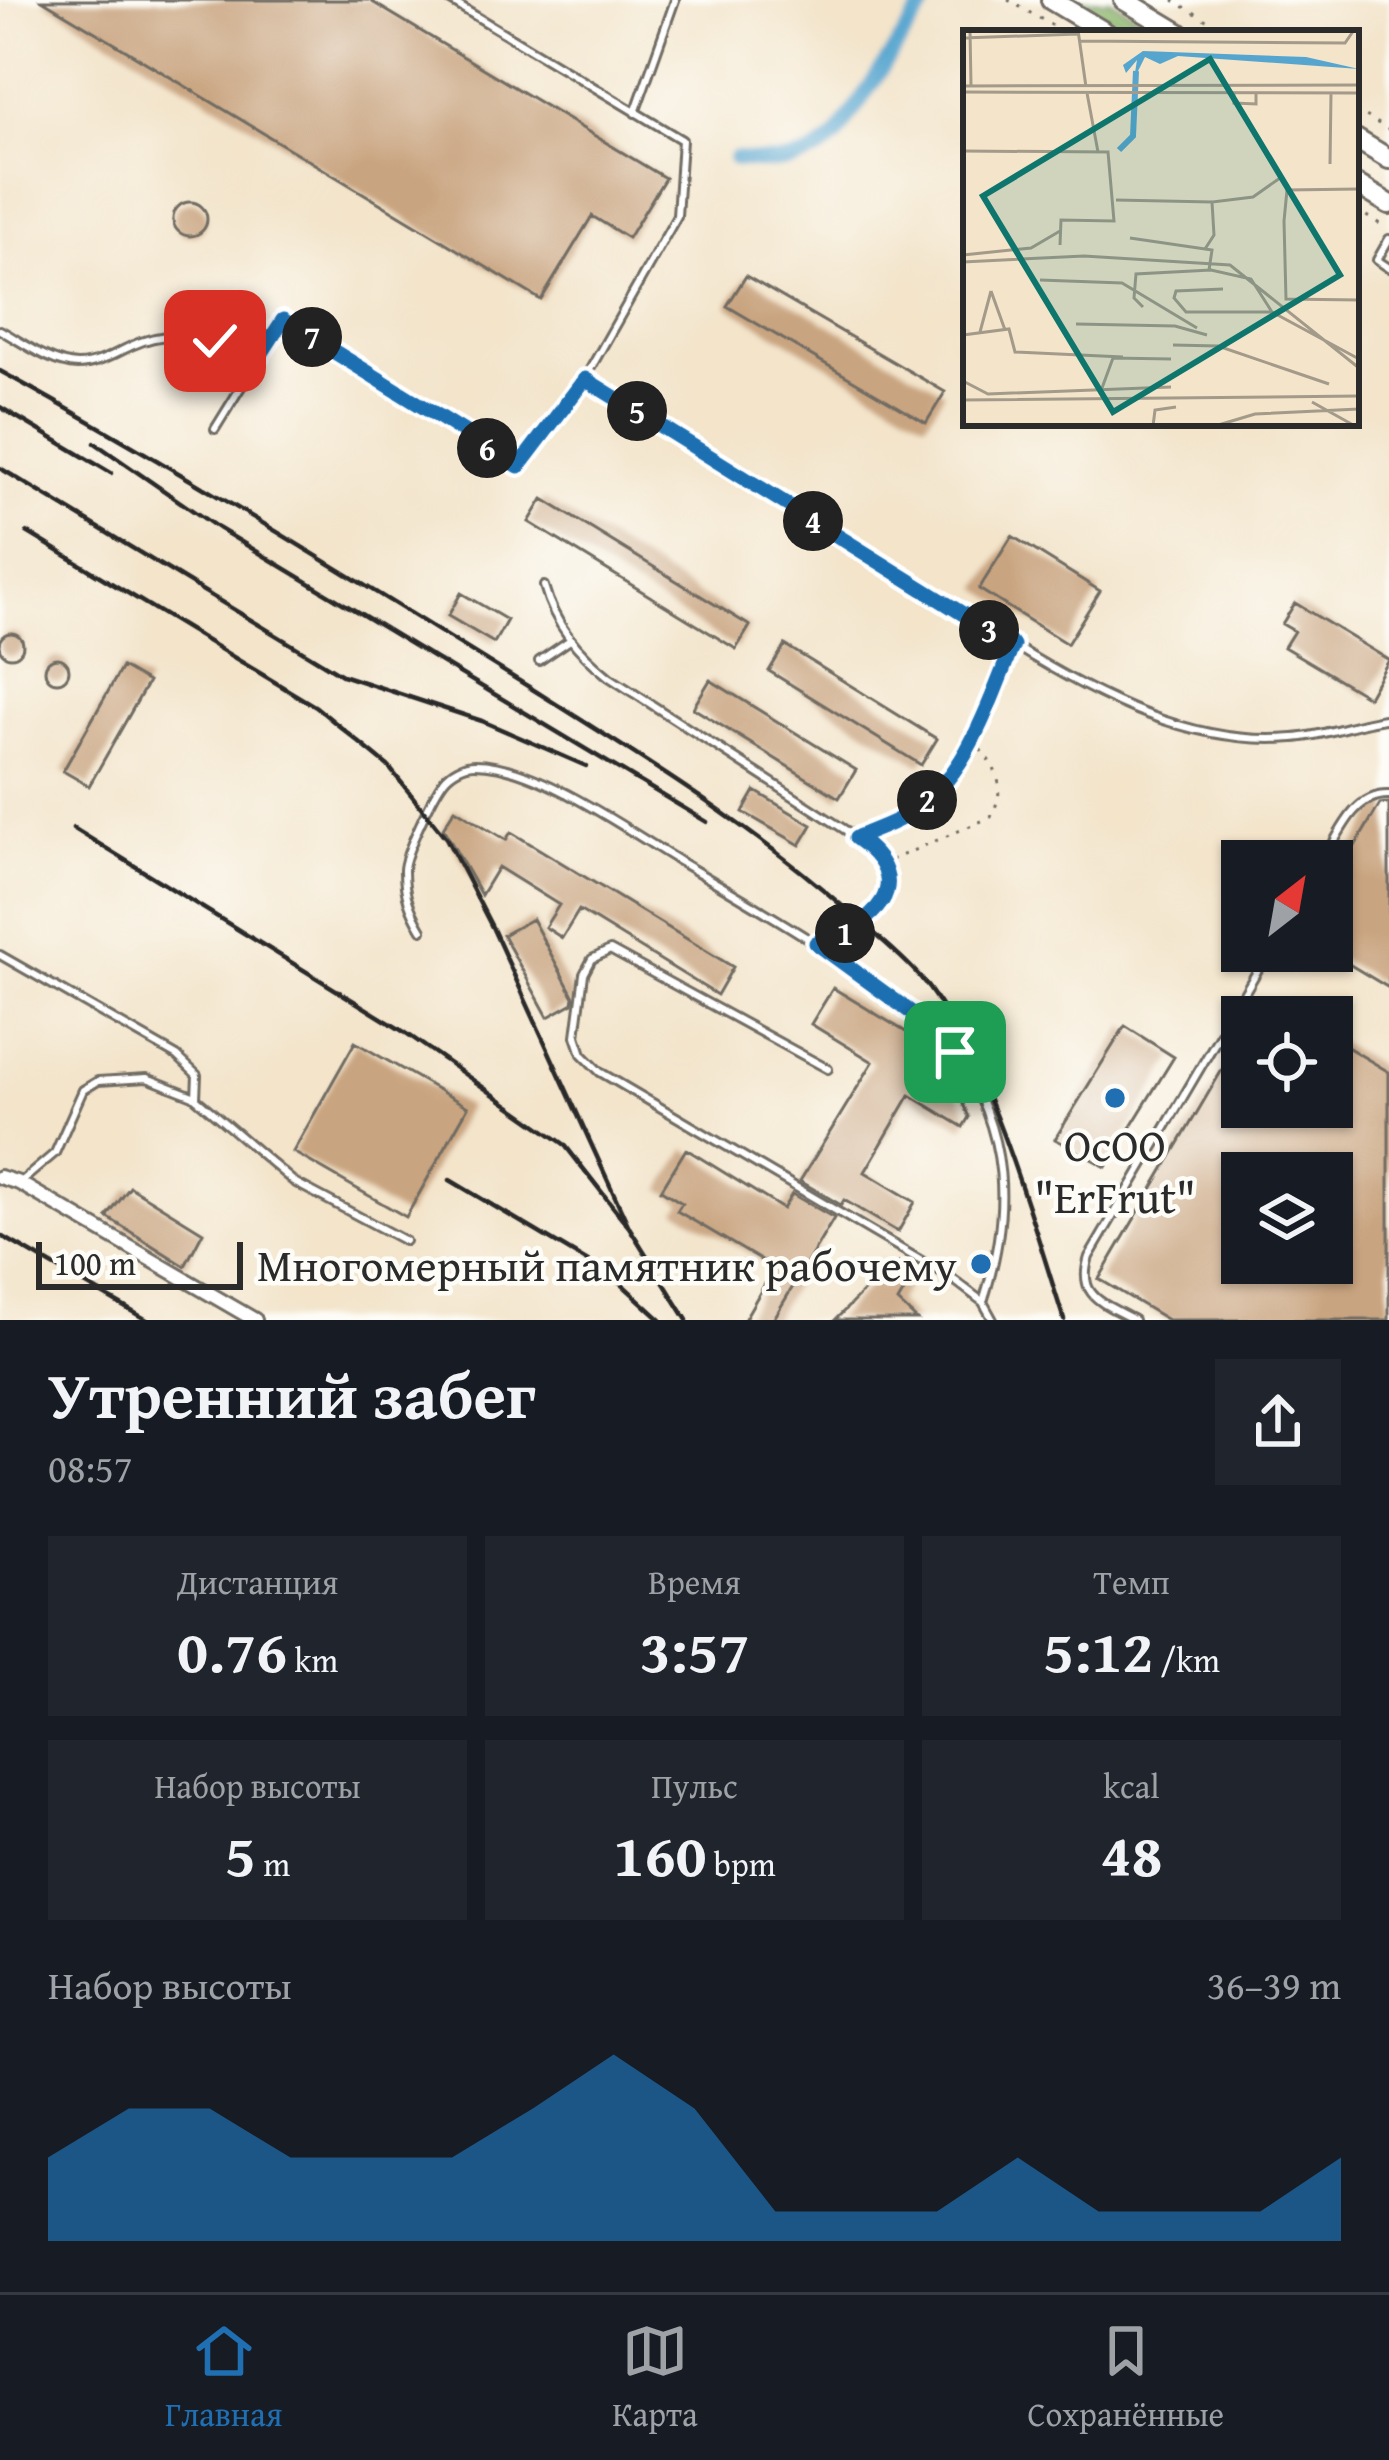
<!DOCTYPE html>
<html lang="ru">
<head>
<meta charset="utf-8">
<style>
  :root { --surface:#171b24; --page:#20242c; --text:#f1f3f6; --muted:#9ea1a6; --line:#363941; --accent:#1f6fb2 }
  body { margin:0; font-family:"Gentium Book Plus",serif; background:var(--page); color:var(--text); height:100vh; display:flex; flex-direction:column; font-size:45px; white-space:nowrap }
  * { box-sizing:border-box; margin:0 }
  p { font-size:39px; color:var(--muted) }
  .icon { flex:none; width:66px; height:66px; fill:none; stroke:currentColor; stroke-width:2; stroke-linecap:round; stroke-linejoin:round }
  .map { position:relative; height:1320px; overflow:hidden }
  .details { display:flex; flex-direction:column; background:var(--surface); flex:1 }
  .details>* { flex:none }
  .needle { width:78px; rotate:31deg }
  .controls { position:absolute; left:1221px; top:840px; display:grid; gap:24px }
  .controls a { display:grid; place-items:center; width:132px; height:132px; border-radius:0px; background:var(--surface); box-shadow:0 3px 9px #0004; font-size:60px }
  .scale { position:absolute; left:36px; bottom:30px; width:207px; box-sizing:border-box; padding-left:12px; border:6px solid #2b2b2b; border-top:0; font-size:33px; line-height:42px; white-space:nowrap; color:#2b2b2b; -webkit-text-stroke:9px #fdfcf7; paint-order:stroke }
  .pin { position:absolute; display:grid; place-items:center; width:102px; height:102px; color:#fff; margin:-51px; border-radius:24px; box-shadow:0 6px 18px #0006 }
  .km { position:absolute; width:60px; height:60px; margin:-30px; border-radius:50%; background:#222; color:#fff; font-size:33px; line-height:60px; text-align:center }
  .round { display:grid; place-items:center; flex:none; width:126px; height:126px; border-radius:0px; background:var(--page) }
  .head { display:flex; align-items:center; justify-content:space-between; height:204px; padding:0 48px }
  h1 { font-size:66px; font-weight:600; line-height:90px }
  .stats { display:grid; grid-template-columns:repeat(3,1fr); gap:18px; height:204px; padding:12px 48px }
  .stats div { display:grid; align-content:center; border-radius:0px; background:var(--page); text-align:center }
  .stats b { font-size:60px; font-weight:600 }
  .stats small { font-size:33px; font-weight:400 }
  .stats p { font-size:33px }
  .chart { height:336px; padding:24px 48px }
  .chart p { display:flex; justify-content:space-between }
  .chart svg { width:100%; height:216px; margin-top:12px; fill:var(--accent); opacity:.7 }
  .tab-bar { display:flex; justify-content:space-around; align-items:center; height:168px; border-top:3px solid var(--line); background:var(--surface); font-size:33px; color:var(--muted) }
  .tab-bar a { display:grid; justify-items:center; gap:6px }
  .tab-bar .current { color:var(--accent) }
  .map>svg:first-child { display:block }
</style>
</head>
<body>
<div class="map">
<svg width="1389" height="1320" viewBox="0 0 1389 1320">
  <rect width="100%" height="100%" fill="#fdfcf7"/>
  <filter id="ink" filterUnits="userSpaceOnUse"><feTurbulence type="fractalNoise" baseFrequency=".00833" numOctaves="2"/><feDisplacementMap in="SourceGraphic" scale="24" xChannelSelector="R" yChannelSelector="G"/><feConvolveMatrix kernelMatrix="1 2 1 2 8 2 1 2 1" color-interpolation-filters="sRGB"/></filter>
  <filter id="wash" filterUnits="userSpaceOnUse"><feTurbulence type="fractalNoise" baseFrequency=".004" numOctaves="4" result="noise"/><feDisplacementMap in="SourceGraphic" scale="48" xChannelSelector="R" yChannelSelector="G"/><feGaussianBlur stdDeviation="2.7" result="paint"/><feColorMatrix in="noise" values="0 0 0 0 0 0 0 0 0 0 0 0 0 0 0 0 0 1.4 0 .05"/><feComposite in="paint" operator="in"/></filter>
  <g filter="url(#wash)">
    <rect width="100%" height="100%" fill="#f3e4ca"/>
    <!-- forest -->
    <path fill="#8bb56c" stroke="#5b704c" stroke-width="3" d="M1066,0h45l55,33h-45z"/>
    <g fill="none" stroke-linecap="round" stroke-linejoin="round">
      <!-- canal -->
      <path stroke="#56a5cf" stroke-width="15" d="M735,159c40,6 70,6 101,-22l92,-137"/>
    </g>
    <g id="blocks">
      <!-- building -->
      <path fill="#c9a480" fill-rule="evenodd" d="M42,0h327l296,178 -37,60 -36,-22 -51,84z
        M173 219a17 17 0 1 1 34 0a17 17 0 1 1-34 0Z
        M746,276l199,116 -19,31 -199,-117z
        M543,499l207,127 -14,23 -207,-127z
        M1012,536l88,55 -33,53 -88,-55z
        M461,593l46,27 -13,23 -46,-27z
        M1295,603l94,57 -21,37 -84,-50 10,-16 -12,-7z
        M-1 645a12 12 0 1 1 24 0a12 12 0 1 1-24 0Z
        M785,645l152,94 -16,26 -152,-94z
        M45 670a12 12 0 1 1 24 0a12 12 0 1 1-24 0Z
        M122,667l26,15 -59,104 -26,-15z
        M710,680l146,90 -17,28 -146,-90z
        M755,791l57,34 -12,20 -57,-33z
        M1389,803v185l-57,-34v-69l48,-81z
        M455,809l51,31 5,-8 222,135 -16,28 -138,-85 -17,28 -17,-11 14,-22 -61,-38 -17,28 -38,-67z
        M532,919l42,78 -1,6 -25,14 -45,-82z
        M833,988l106,64 30,65 -6,10 -53,-32 -45,77 50,30 -17,30 -54,-32 -3,5 -41,-24 73,-119 -62,-38z
        M1125,1026l49,31 -68,110 -51,-28z
        M1242,1036v71h90v-69l57,34v248h-221l-69,-41zM1242,1173h90v90h-90z
        M355,1042l113,65 -62,110 -113,-65z
        M686,1149l97,60 9,-15 42,24 -61,102h-29l30,-52 -97,-57 5,-8 -21,-13z
        M130,1187l73,45 -18,34 -78,-49z
        M899,1263l16,10 -17,29 19,18h-82l40,-40 8,8 6,-20 5,3z"/>
    </g>
  </g>
  <g filter="url(#ink)">
    <use href="#blocks" fill-opacity="0" stroke="#716c63" stroke-width="3"/>
    <g fill="none" stroke-linecap="round" stroke-linejoin="round">
      <defs>
        <path id="lane" d="M635,113l40,-113
          M1389,239l-12,21 12,8
          M0,330c22,12 51,34 77,35 19,0 38,-11 54,-19 46,-22 82,-6 123,19
          M585,379l428,266
          M215,429l68,-110 236,147 61,-79 97,-171 5,-76 -233,-140
          M544,586c11,40 34,66 65,91l241,156 33,30c14,48 -26,68 -67,80
          M539,661l31,-21
          M857,838c17,-8 36,-14 52,-24 57,-34 80,-111 104,-169 82,51 180,102 280,93 31,-2 61,-15 92,-19
          M1323,861c17,-27 30,-67 66,-66
          M422,930c-12,-20 -18,-36 -18,-59 -1,-15 30,-78 40,-91 7,-9 20,-16 31,-16 61,0 152,66 204,97 76,45 152,88 222,142 19,15 39,28 53,48 56,82 58,160 29,251
          M0,955l177,101 20,19 -1,23
          M828,1069l-218,-119 -18,9 -8,15 -8,62 6,18 18,18 354,208 29,22 10,18
          M22,1181l33,-28 28,-63 15,-9 49,-3 46,18 101,86 111,59
          M1134,1320c-30,-17 -58,-23 -45,-63l180,-306"/>
        <path id="street" d="M0,1177l19,6 236,137"/>
        <path id="primary" d="M1051,0l55,33
          M1124,0l55,33
          M1356,139l33,20
          M1356,184l33,20"/>
      </defs>
      <!-- lane casing -->
      <use href="#lane" stroke="#716c63" stroke-width="12"/>
      <!-- street casing -->
      <use href="#street" stroke="#716c63" stroke-width="18"/>
      <!-- primary casing -->
      <use href="#primary" stroke="#716c63" stroke-width="24"/>
      <!-- path -->
      <path stroke="#716c63" stroke-width="3" stroke-dasharray="3 9" stroke-linecap="butt" d="M1008,0l57,33
        M1173,0l55,33
        M1356,110l33,20
        M1356,210l29,17
        M891,860l100,-43c15,-30 8,-46 -12,-69"/>
      <!-- lane -->
      <use href="#lane" stroke="#fff" stroke-width="6"/>
      <!-- street -->
      <use href="#street" stroke="#fff" stroke-width="12"/>
      <!-- primary -->
      <use href="#primary" stroke="#fff" stroke-width="18"/>
      <!-- rail -->
      <path stroke="#2b2b2b" stroke-width="4.5" d="M0,371c180,99 355,208 529,316 110,69 222,138 319,224 24,21 53,43 73,67 69,86 109,237 143,342
        M0,407l111,66
        M95,443l123,85 489,294
        M0,468l342,207 140,46 104,45
        M27,532l289,175 72,59 58,72 47,91 136,298
        M73,828l333,205 158,111 65,83 58,93
        M450,1180l165,98 46,42
        M0,1235l147,85"/>
    </g>
  </g>
  <g fill="none" stroke-linecap="round" stroke-linejoin="round" filter="url(#ink)">
    <defs>
      <path id="route" d="M215,341l39,24 29,-45 236,146 66,-87 428,266c-24,58 -47,135 -104,169 -16,10 -35,16 -53,24 66,46 16,88 -40,105l122,89 17,20"/>
    </defs>
    <!-- route casing -->
    <use href="#route" stroke="#fff" stroke-width="24"/>
    <!-- route -->
    <use href="#route" stroke="#1f6fb2" stroke-width="15"/>
  </g>
  <!-- markers -->
  <g fill="#1f6fb2" stroke="#fdfcf7" stroke-width="4.5">
    <circle cx="1115" cy="1098" r="12"/>
    <circle cx="981" cy="1264" r="12"/>
  </g>
  <g text-anchor="middle" dominant-baseline="central" stroke-width="9" stroke-linejoin="round" paint-order="stroke">
    <!-- poi labels -->
    <g font-size="45" fill="#2b2b2b" stroke="#fdfcf7">
      <text x="1115" y="1144">ОсОО<tspan x="1115" dy="52">"ErFrut"</tspan></text>
      <text x="957" y="1264" text-anchor="end">Многомерный памятник рабочему</text>
    </g>
  </g>
  <!-- overview -->
  <g transform="translate(963 30)">
    <rect width="396" height="396" fill="#f3e4ca"/>
    <path d="M180,21l163,6 53,12 -181,-13 -18,8 -15,-7 -11,22 3,-19 -11,13 -3,-8z" fill="#56a5cf"/>
    <path fill="none" stroke="#56a5cf" stroke-width="6" d="M156,120l14,-14 3,-65"/>
    <path fill="none" stroke="#a39a8a" stroke-width="3" d="M7,0l1,56M115,0l8,57M0,8l115,-4M117,11l265,2 9,-13M0,56l396,-1M0,62l396,1M124,63l11,59M271,63v10l22,1v-11M0,121l145,1 6,69 -53,-1 -1,25M367,134l1,-71M396,159l-72,1 -3,31 2,78 73,1M153,170l96,2M167,208l82,12 -3,20M242,219l9,-14 -2,-33 41,-5 27,-19M0,225l68,-7 29,-17M0,232l121,-6 146,9 129,103M77,250l82,3 75,45M260,259l-47,2 -2,7 12,14h86l87,47M28,261l14,39M180,277l-9,-9 2,-24 75,-4 40,9 21,33M113,294l99,2 32,9M17,302l11,-41M0,305l46,-6 6,23 108,5M210,315l45,1 111,38M0,351l25,13 183,-7M139,358l11,-30 58,1M0,370l396,-4M349,372l43,24M190,396l2,-16 21,-3M252,396l40,-12 104,-5"/>
    <path fill="#0f766e" fill-opacity="0.15" stroke="#0f766e" stroke-width="6" d="M247,29l130,216 -227,137 -130,-216z"/>
    <rect width="396" height="396" fill="none" stroke="#2b2b2b" stroke-width="6"/>
  </g>
</svg>
<div class="controls">
<a><svg class="needle" viewBox="-14 -14 28 28"><path d="M0-13l5 13h-10z" fill="#e53935"/><path d="M0 13l5-13h-10z" fill="#9ea1a6"/></svg></a>
<a><svg class="icon" aria-label="locate" viewBox="0 0 24 24"><circle cx="12" cy="12" r="6"/><path d="M12 2v4M12 18v4M2 12h4M18 12h4"/></svg></a>
<a><svg class="icon" aria-label="layers" viewBox="0 0 24 24"><path d="M12 4l9 5-9 5-9-5zM3 14l9 5 9-5"/></svg></a>
</div>
<div class="scale">100 m</div>
<div class="pin" style="left:955px;top:1052px;background:#1e9e55"><svg class="icon" aria-label="arrive" viewBox="0 0 24 24"><path d="M6 21V4h12l-3 4 3 4H6"/></svg></div>
<div class="pin" style="left:215px;top:341px;background:#d93025"><svg class="icon" aria-label="check" viewBox="0 0 24 24"><path d="M5 12l5 5 9-10"/></svg></div>
<b class="km" style="left:845px;top:933px">1</b>
<b class="km" style="left:927px;top:800px">2</b>
<b class="km" style="left:989px;top:630px">3</b>
<b class="km" style="left:813px;top:521px">4</b>
<b class="km" style="left:637px;top:411px">5</b>
<b class="km" style="left:487px;top:448px">6</b>
<b class="km" style="left:312px;top:337px">7</b>
</div>
<section class="details">
<div class="head"><div><h1>Утренний забег</h1><p>08:57</p></div><a class="round"><svg class="icon" aria-label="share" viewBox="0 0 24 24"><path d="M12 15V3M7 8l5-5 5 5M5 13v7h14v-7"/></svg></a></div>
<div class="stats">
<div><p>Дистанция</p><b>0.76<small> km</small></b></div>
<div><p>Время</p><b>3:57</b></div>
<div><p>Темп</p><b>5:12<small> /km</small></b></div>
</div>
<div class="stats">
<div><p>Набор высоты</p><b>5<small> m</small></b></div>
<div><p>Пульс</p><b>160<small> bpm</small></b></div>
<div><p>kcal</p><b>48</b></div>
</div>
<div class="chart"><p><span>Набор высоты</span>36–39 m</p>
<svg viewBox="0 0 160 44" preserveAspectRatio="none"><path d="M0 44V27L10 17L20 17L30 27L40 27L50 27L60 17L70 6L80 17L90 38L100 38L110 38L120 27L130 38L140 38L150 38L160 27V44z"/></svg>
</div>
</section>
<nav class="tab-bar">
<a class="current"><svg class="icon" aria-label="home" viewBox="0 0 24 24"><path d="M3 11l9-7 9 7M6 9v11h12V9"/></svg>Главная</a>
<a><svg class="icon" aria-label="map" viewBox="0 0 24 24"><path d="M3 6l6-2 6 2 6-2v14l-6 2-6-2-6 2zM9 4v14M15 6v14"/></svg>Карта</a>
<a><svg class="icon" aria-label="saved" viewBox="0 0 24 24"><path d="M7 4h10v16l-5-4-5 4z"/></svg>Сохранённые</a>
</nav>
</body>
</html>
